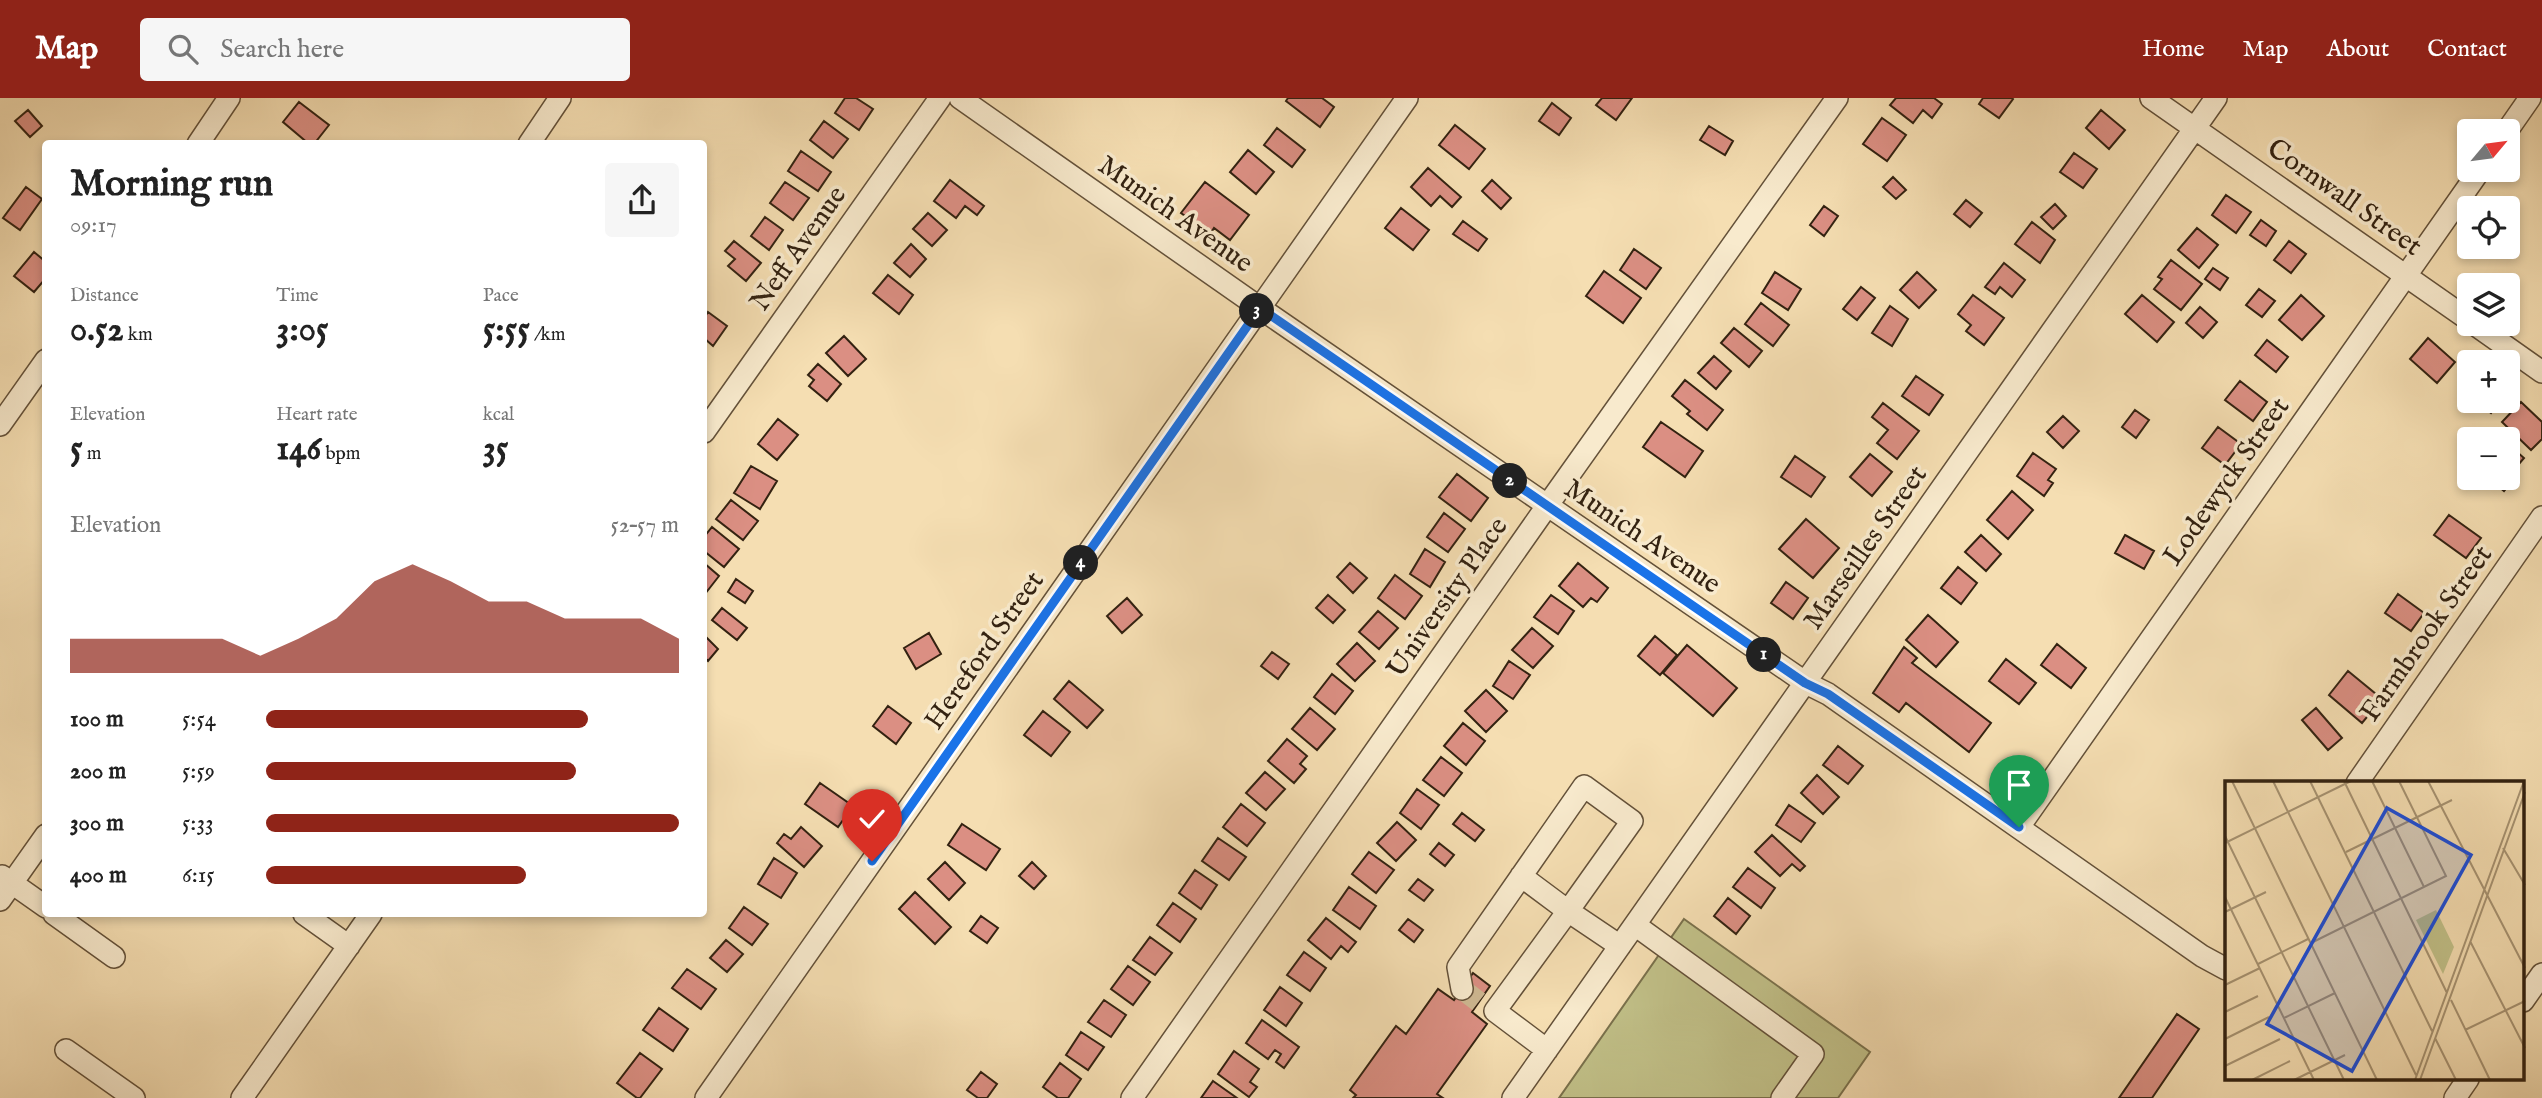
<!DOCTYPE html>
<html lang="en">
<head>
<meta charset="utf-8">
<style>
  :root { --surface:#fff; --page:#f6f6f6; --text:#222; --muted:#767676; --accent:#8f2418 }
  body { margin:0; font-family:"IM FELL English",serif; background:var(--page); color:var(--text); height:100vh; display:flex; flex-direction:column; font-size:26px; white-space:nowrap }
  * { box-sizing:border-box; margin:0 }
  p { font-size:23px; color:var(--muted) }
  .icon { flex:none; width:38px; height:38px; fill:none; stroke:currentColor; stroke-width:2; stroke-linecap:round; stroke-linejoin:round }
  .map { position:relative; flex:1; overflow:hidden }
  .panel { position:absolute; left:42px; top:42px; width:665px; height:777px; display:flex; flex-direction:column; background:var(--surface); border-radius:7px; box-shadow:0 4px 10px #0003 }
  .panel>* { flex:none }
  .needle { width:46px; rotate:61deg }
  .tools { position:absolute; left:2457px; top:21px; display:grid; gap:14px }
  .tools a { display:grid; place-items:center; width:63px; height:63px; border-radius:7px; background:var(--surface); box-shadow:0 4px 10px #0003; font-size:35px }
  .pin { position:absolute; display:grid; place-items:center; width:60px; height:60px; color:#fff; margin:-72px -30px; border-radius:50% 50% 50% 0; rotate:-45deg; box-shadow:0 0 7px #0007 }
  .pin .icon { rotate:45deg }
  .km { position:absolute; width:35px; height:35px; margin:-18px; border-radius:50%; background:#222; color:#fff; font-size:19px; line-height:35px; text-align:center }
  .round { display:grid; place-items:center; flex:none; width:74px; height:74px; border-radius:7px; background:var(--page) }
  .head { display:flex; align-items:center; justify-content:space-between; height:119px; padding:0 28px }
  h1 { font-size:38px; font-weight:700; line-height:52px }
  .figures { display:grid; grid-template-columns:repeat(3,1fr); gap:10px; height:119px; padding:7px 28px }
  .figures div { display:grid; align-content:center }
  .figures b { font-size:35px; font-weight:700 }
  .figures small { font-size:19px; font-weight:400 }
  .figures p { font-size:19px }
  .chart { height:196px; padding:14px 28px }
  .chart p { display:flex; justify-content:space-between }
  .chart svg { width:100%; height:126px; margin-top:7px; fill:var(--accent); opacity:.7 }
  ul { padding:0 28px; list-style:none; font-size:23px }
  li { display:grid; grid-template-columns:112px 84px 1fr; align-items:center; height:52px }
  li i { height:18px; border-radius:9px; background:var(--accent) }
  header { display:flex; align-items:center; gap:42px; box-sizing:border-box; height:98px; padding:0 35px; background:var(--accent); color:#fff }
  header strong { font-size:33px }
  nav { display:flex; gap:38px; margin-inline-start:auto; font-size:24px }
  .search { width:490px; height:63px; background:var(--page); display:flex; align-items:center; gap:18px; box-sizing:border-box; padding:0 24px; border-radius:7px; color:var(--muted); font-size:26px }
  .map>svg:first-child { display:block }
</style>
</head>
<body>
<header>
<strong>Map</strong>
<div class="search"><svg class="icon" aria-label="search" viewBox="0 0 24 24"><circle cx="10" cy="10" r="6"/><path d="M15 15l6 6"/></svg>Search here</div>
<nav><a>Home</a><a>Map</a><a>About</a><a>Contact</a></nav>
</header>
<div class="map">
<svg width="2542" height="1000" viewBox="0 0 2542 1000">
  <rect width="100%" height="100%" fill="#f5deb2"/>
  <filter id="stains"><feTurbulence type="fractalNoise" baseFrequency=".00286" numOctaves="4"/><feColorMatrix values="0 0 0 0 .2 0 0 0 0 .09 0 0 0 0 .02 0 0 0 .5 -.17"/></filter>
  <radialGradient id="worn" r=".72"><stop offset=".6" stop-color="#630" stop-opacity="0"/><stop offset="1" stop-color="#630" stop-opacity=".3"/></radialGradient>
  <!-- green -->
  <path fill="#c1c088" stroke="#7a714c" stroke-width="2" d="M1684,821l186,133 -32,46h-279z"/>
  <!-- building -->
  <path fill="#db8f83" stroke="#321" stroke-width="2" d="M845,0h11l17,11 -14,21 -24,-17z
    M1288,0h34l12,9 -14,20 -34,-26z
    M1602,0h30l-16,22 -20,-15z
    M1896,0h38l8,6 -10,14 -9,-8 -10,13 -23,-18z
    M1983,0h29l1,1 -14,19 -20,-14z
    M299,4l30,23 -15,19h-5l-26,-22z
    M1552,5l19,15 -12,17 -20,-14z
    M28,12l14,16 -12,11 -15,-16z
    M2101,12l24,20 -16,19 -23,-21z
    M1882,20l24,17 -19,26 -24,-17z
    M824,23l24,18 -15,19 -23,-18z
    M1455,27l30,24 -16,20 -30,-24z
    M1709,28l24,15 -8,14 -25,-15z
    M1277,30l28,22 -13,17 -28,-22z
    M1248,52l26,22 -18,22 -26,-22z
    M801,53l30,21 -13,19 -30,-20z
    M2074,55l23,16 -14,19 -23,-16z
    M1428,70l33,29 -9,10 -12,-11 -9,10 -20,-19z
    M1893,79l13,13 -10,9 -13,-12z
    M950,82l34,26 -7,9 -12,-9 -9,12 -22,-17z
    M1492,82l19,18 -10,11 -19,-18z
    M785,84l24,16 -16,22 -23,-17z
    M1205,84l44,33 -19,25 -16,-12 -4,6 -29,-21z
    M26,89l16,12 -22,31 -17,-12z
    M2226,97l25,17 -15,21 -24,-18z
    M1966,102l16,13 -12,14 -16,-13z
    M2055,106l11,12 -13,13 -12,-12z
    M1824,108l14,10 -14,20 -14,-11z
    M1401,110l28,22 -16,20 -28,-22z
    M928,115l19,17 -15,16 -19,-17z
    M765,119l18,13 -14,20 -18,-14z
    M2261,122l15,11 -10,15 -16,-11z
    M1463,123l24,18 -9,12 -25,-17z
    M2032,124l23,18 -15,23 -25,-19z
    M2197,130l21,17 -19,23 -21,-18z
    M734,143l27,22 -15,18 -18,-15 7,-7 -10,-8z
    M2289,143l17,13 -15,19 -17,-13z
    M911,146l15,15 -16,18 -16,-14z
    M1634,151l27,19 -15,21 -26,-19z
    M34,154l12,10v16l-12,14 -20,-16z
    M2171,162l31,24 -21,26 -27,-21 8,-10 -4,-2z
    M2004,165l21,17 -13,17 -12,-10 -5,7 -10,-7z
    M2213,170l15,10 -8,12 -15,-11z
    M1604,173l37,27 -18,25 -37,-27z
    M1775,174l26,17 -13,21 -26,-17z
    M1917,174l19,18 -17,18 -19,-18z
    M888,177l25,20 -14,19 -26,-21z
    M1861,189l14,11 -18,22 -14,-11z
    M2259,191l16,12 -13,16 -16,-12z
    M1973,197l31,23 -20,27 -18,-14 5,-6 -13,-11z
    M2142,197l32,27 -17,20 -32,-28z
    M2301,197l23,21 -22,24 -23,-20z
    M1761,205l28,22 -16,21 -28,-22z
    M1890,208l18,13 -16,27 -20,-13z
    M2200,209l17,15 -14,16 -17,-15z
    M708,214l19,14 -14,20 -9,-8v-20z
    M1734,230l28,23 -13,16 -28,-24z
    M844,238l22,23 -18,17 -22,-23z
    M2428,240l27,24 -18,21 -27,-24z
    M2267,242l21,17 -12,15 -21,-17z
    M1714,258l17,15 -15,18 -18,-16z
    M818,266l23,20 -14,17 -18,-15 5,-6 -6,-5z
    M1916,278l27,19 -14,20 -27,-19z
    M1685,282l38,30 -16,20 -20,-16 3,-3 -18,-15z
    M2240,283l27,21 -14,19 -28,-21z
    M2478,303h22l-9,12 -14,-11z
    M2521,304l21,20v17l-11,11 -29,-28z
    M1883,305l36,28 -22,28 -20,-16 11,-13 -16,-13z
    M2135,312l14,10 -13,18 -14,-11z
    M2063,318l16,15 -16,17 -16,-16z
    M778,321l20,16 -21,25 -19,-16z
    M1661,324l42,29 -18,26 -42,-30z
    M2218,329l23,17 -16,21 -23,-17z
    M2508,346l16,14 -12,14 5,4 -13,15 -15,-13h19z
    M2033,355l23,16 -8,11 5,3 -9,13 -27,-20z
    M1870,356l22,18 -20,24 -22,-19z
    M1795,358l30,21 -14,20 -30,-20z
    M751,368l26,15 -17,28 -26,-16z
    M1457,376l31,24 -17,23 -32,-24z
    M2012,393l21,19 -25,29 -21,-19z
    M731,402l27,21 -15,19 -27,-21z
    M1444,415l21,16 -17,23 -21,-15z
    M2449,417l32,23 -15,20 -32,-23z
    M1806,421l33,29 -26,30 -34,-29z
    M712,429l27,22 -15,18 -20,-16v-14z
    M1981,437l20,19 -15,17 -21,-19z
    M2125,437l29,16 -10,18 -29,-16z
    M1425,451l20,13 -15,25 -20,-13z
    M704,465l15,13 -14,18 -1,-2z
    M1350,465l17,15 -14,15 -16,-16z
    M1578,465l30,25 -11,14 -6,-4 -8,9 -24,-21z
    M1958,469l19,16 -16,21 -20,-16z
    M1395,477l27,21 -17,23 -27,-21z
    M736,481l17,12 -8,12 -17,-11z
    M1786,484l22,16 -15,21 -22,-16z
    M2398,496l26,19 -13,18 -26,-18z
    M1328,497l17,15 -12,13 -17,-15z
    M1551,497l23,16 -16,23 -24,-17z
    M1127,500l15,17 -20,18 -15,-17z
    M722,510l25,20 -10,12 -25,-20z
    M1378,513l20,17 -19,21 -20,-17z
    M1928,517l30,27 -22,25 -30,-27z
    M1532,530l21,18 -20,22 -21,-18z
    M929,535l12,21 -25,15 -12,-21z
    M704,537l14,14 -10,12 -4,-4z
    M1655,538l22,19 -17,20 -22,-19z
    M1357,545l18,18 -20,20 -18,-17z
    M2057,546l29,24 -15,20 -30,-23z
    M1687,547l50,43 -24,28 -50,-43z
    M1904,549l13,11 -5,5 79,60 -22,29 -63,-49 -7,9 -26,-19z
    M1272,554l17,12 -11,15 -17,-13z
    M2006,561l30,24 -17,21 -30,-23z
    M1509,563l21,14 -17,24 -20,-13z
    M2348,573l34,28 -20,24 -33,-28z
    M1332,576l21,17 -18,23 -21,-17z
    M1069,583l34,29 -16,18 -33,-29z
    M1486,592l21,21 -21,21 -21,-21z
    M888,608l23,17 -15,21 -23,-18z
    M1310,610l25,21 -18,21 -25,-21z
    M2316,610l26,30 -14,12 -26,-30z
    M1043,613l27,21 -19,24 -27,-21z
    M1463,625l22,18 -19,24 -22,-19z
    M1287,641l20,17 -7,8 6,5 -12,14 -26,-22z
    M1838,648l25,20 -15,18 -25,-19z
    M1441,659l21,16 -18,23 -21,-16z
    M1265,674l20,17 -19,21 -20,-17z
    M1817,677l22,22 -16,17 -22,-21z
    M820,685l33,23 -15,21 -33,-23z
    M1417,691l22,16 -18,24 -21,-16z
    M1241,706l24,19 -18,23 -24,-19z
    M1789,707l26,18 -14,19 -25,-17z
    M1462,715l22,17 -9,11 -22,-17z
    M1397,724l19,18 -20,21 -19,-18z
    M962,726l38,25 -14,21 -38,-25z
    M801,729l21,19 -18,21 -27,-24 7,-9 7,5z
    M1772,737l33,31 -5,5 -8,-7 -12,12 -25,-24z
    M1218,740l28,19 -17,23 -27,-19z
    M1439,745l15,12 -9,11 -15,-12z
    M1369,754l25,18 -18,23 -24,-19z
    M774,760l23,15 -16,25 -23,-14z
    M945,764l20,21 -16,17 -21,-21z
    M1032,764l14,14 -12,13 -15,-13z
    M1748,770l27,20 -14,20 -28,-21z
    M1195,772l22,15 -16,24 -22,-16z
    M1418,781l15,11 -9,11 -15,-11z
    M1349,789l27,19 -16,23 -27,-19z
    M915,794l36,35 -16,17 -36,-35z
    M1728,800l22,18 -14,18 -22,-18z
    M1173,805l23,16 -16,23 -23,-17z
    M744,809l24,17 -16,21 -23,-17z
    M981,818l17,12 -11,15 -17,-12z
    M1326,820l30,24 -8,10 -7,-6 -10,13 -23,-19z
    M1408,821l15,11 -9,12 -15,-12z
    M1150,839l22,16 -17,22 -22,-15z
    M726,842l17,14 -16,18 -17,-14z
    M1304,854l22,16 -16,23 -23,-16z
    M1128,868l22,16 -17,23 -22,-16z
    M687,871l29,20 -15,20 -29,-21z
    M1473,875l17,13 -18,26 15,12 -50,70 6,4h-90l3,-3 -6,-5 46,-64 10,8 32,-45 16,11z
    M1280,889l22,16 -16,23 -22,-16z
    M1104,902l22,15 -15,22 -23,-15z
    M659,910l29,21 -15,22 -30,-21z
    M2177,916l22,15 -47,69h-33z
    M1262,922l37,27 -15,21 -8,-6 5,-8 -6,-4 -7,9 -22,-16z
    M1081,934l23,15 -16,23 -22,-15z
    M1234,953l25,18 -9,13 7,5 -8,10 -31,-23z
    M640,955l22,16 -22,29h-3l-20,-15z
    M1060,965l21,16 -13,19h-10l-15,-11z
    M981,974l16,12 -10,14h-9l-11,-8z
    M1213,983l24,17h-36z"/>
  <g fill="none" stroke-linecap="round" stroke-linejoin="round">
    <!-- minor-tunnel -->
    <path stroke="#ceb892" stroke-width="21" stroke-dasharray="21 10" stroke-linecap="butt" d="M1462,891l17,13"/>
    <defs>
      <path id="minor" d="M960,0l300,210 546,375 22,11 374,262 24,13 1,-1
        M2151,0l318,222
        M2507,33l23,-33
        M198,46l31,-46
        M529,46l31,-46
        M2474,226l68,48
        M0,327l46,-65
        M704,334l236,-334
        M2357,685l185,-266
        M2019,729l461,-657
        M2,778l44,31
        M1521,778l47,35 -73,100 52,39
        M0,802l46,-65
        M54,816l60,43
        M304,816l45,32
        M1635,827l178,129 -31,44
        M1462,891l-4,-22 126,-181 48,35 -64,90 52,35
        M2523,903l19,-27
        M66,952l68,48
        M242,1000l129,-184
        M706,1000l701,-1000
        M1132,1000l415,-592 290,-408
        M1513,1000l703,-1000
        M2455,1000l13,-19"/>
    </defs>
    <!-- minor casing -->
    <use href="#minor" stroke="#645139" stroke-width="24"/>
    <!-- minor -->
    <use href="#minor" stroke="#f8eacd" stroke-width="21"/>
  </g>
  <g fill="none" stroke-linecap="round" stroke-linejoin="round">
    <defs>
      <path id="route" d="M872,763l388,-553 545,375 23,11 191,133"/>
    </defs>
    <!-- route casing -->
    <use href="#route" stroke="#fff" stroke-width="14"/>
    <!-- route -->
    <use href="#route" stroke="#1a73e8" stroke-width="9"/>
  </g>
  <g text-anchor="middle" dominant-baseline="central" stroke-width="7" stroke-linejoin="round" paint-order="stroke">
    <!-- street labels -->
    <g font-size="28" fill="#321" stroke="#f8eacd">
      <text transform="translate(2344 100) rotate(35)">Cornwall Street</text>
      <text transform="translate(1175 117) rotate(35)">Munich Avenue</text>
      <text transform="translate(799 151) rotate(-55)">Neff Avenue</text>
      <text transform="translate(2227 384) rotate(-55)">Lodewyck Street</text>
      <text transform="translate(1642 439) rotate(34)">Munich Avenue</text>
      <text transform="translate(1866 450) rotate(-55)">Marseilles Street</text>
      <text transform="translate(1448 500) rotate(-55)">University Place</text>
      <text transform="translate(2427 536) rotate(-55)">Farmbrook Street</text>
      <text transform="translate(985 553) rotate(-55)">Hereford Street</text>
    </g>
  </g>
  <!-- overview -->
  <g transform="translate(2225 683)">
    <rect width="299" height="299" fill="#f5deb2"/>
    <path d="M211,129l18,37 -11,27 -27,-54z" fill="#c1c088"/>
    <path fill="none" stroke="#a79372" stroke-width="2" d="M7,0l145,299M48,0l143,294M85,0l122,250M119,0l103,212M147,0l52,106M203,0l97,187M0,55l119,244M0,62l126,-62M278,67l22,37M121,71l106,-52M0,116l89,183M0,131l41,-20M245,160l55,107M86,162l135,-67 -47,-95M33,183l50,-25M0,204l35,-17M226,219l39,80M0,231l33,-16M59,237l51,-25M240,249l60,-29M210,257l21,42M0,258l44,-22M0,285l55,-27M27,299l38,-19M69,299l51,-25M190,299l109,-299M195,299l105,-288"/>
    <path fill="#1d4ed8" fill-opacity="0.15" stroke="#1d4ed8" stroke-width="3.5" d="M162,27l84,47 -119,216 -85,-47z"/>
    <rect width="299" height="299" fill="none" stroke="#321" stroke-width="3.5"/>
  </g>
  <rect width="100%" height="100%" filter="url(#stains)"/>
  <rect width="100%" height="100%" fill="url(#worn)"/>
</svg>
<div class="tools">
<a><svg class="needle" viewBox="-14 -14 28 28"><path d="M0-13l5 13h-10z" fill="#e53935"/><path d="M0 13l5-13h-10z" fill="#767676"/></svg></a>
<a><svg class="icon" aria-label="locate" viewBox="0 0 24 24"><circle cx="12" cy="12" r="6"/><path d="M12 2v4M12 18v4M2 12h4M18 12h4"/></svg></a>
<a><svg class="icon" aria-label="layers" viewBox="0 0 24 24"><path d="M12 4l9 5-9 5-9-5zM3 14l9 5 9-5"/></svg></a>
<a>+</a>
<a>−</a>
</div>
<div class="pin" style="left:2019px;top:729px;background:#1e9e55"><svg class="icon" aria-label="arrive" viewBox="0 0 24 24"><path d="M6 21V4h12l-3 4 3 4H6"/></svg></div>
<div class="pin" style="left:872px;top:763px;background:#d93025"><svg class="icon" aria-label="check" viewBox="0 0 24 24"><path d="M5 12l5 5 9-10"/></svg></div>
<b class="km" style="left:1764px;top:557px">1</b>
<b class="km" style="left:1510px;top:383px">2</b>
<b class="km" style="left:1257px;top:213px">3</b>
<b class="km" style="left:1081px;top:465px">4</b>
<section class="panel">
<div class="head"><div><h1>Morning run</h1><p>09:17</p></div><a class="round"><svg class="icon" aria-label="share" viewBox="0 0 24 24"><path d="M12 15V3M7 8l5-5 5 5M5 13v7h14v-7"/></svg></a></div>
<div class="figures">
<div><p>Distance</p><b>0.52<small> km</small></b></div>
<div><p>Time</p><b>3:05</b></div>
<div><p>Pace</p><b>5:55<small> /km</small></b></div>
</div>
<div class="figures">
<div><p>Elevation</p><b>5<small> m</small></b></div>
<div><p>Heart rate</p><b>146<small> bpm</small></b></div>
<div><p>kcal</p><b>35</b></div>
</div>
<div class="chart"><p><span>Elevation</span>52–57 m</p>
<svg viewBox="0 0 160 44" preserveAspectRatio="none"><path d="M0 44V32L10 32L20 32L30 32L40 32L50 38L60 32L70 25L80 12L90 6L100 12L110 19L120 19L130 25L140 25L150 25L160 32V44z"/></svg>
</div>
<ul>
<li><b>100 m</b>5:54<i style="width:78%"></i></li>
<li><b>200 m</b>5:59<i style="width:75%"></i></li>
<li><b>300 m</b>5:33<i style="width:100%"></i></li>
<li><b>400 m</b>6:15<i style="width:63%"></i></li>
</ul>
</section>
</div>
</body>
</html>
